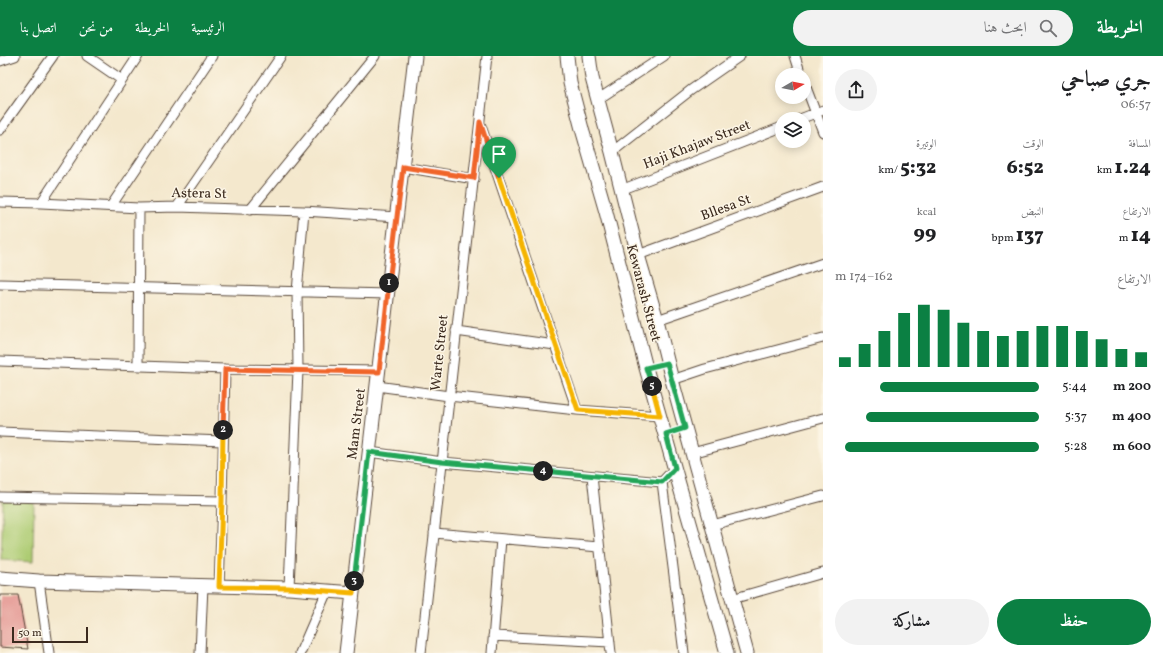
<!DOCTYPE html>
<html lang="ar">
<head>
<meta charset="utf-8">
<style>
  :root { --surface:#fff; --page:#f2f2f2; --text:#202124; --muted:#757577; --accent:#0b8043 }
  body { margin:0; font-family:Vollkorn,Amiri,serif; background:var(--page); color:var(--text); direction:rtl; height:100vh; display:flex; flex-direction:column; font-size:15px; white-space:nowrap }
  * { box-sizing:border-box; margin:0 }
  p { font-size:13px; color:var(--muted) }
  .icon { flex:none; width:22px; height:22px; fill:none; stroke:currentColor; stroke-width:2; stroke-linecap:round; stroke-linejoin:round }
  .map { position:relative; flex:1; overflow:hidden; direction:ltr }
  .drawer { display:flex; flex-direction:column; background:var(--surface); width:340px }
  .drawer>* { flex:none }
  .needle { width:26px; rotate:80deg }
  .controls { position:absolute; left:775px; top:12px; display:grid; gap:8px }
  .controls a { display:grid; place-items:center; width:36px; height:36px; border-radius:50%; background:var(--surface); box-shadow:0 2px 10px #0003; font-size:20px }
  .scale { position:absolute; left:12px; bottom:10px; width:76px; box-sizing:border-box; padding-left:4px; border:2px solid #3b2a1e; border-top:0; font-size:11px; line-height:14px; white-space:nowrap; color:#3b2a1e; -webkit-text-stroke:3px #fcf5e5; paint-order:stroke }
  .pin { position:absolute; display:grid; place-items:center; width:34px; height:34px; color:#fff; margin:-41px -17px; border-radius:50% 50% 50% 0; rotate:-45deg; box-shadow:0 0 4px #0007 }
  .pin .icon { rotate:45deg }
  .km { position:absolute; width:20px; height:20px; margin:-10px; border-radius:50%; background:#222; color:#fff; font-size:11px; line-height:20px; text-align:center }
  .round { display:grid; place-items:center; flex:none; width:42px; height:42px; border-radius:21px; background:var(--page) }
  .headline { display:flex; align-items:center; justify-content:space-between; height:68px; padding:0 12px }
  h1 { font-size:22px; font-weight:800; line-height:30px }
  .metrics { display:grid; grid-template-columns:repeat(3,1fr); gap:6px; height:68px; padding:4px 12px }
  .metrics div { display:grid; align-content:center }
  .metrics b { font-size:20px; font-weight:800 }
  .metrics small { font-size:11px; font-weight:400 }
  .metrics p { font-size:11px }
  .chart { height:112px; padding:8px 12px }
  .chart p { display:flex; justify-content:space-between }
  .chart svg { width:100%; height:72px; margin-top:4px; stroke:var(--accent); stroke-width:6 }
  .primary-button { display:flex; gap:8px; margin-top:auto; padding:8px 12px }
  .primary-button a { flex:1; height:46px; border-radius:24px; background:var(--accent); color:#fff; font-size:16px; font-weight:800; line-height:46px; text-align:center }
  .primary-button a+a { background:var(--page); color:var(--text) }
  ul { padding:0 12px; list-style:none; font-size:13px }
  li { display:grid; grid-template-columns:64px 48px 1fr; align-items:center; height:30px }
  li i { height:10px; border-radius:5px; background:var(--accent) }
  header { display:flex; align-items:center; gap:24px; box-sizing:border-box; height:56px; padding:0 20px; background:var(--accent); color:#fff }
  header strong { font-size:19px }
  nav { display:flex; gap:22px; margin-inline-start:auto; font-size:14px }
  .search { width:280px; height:36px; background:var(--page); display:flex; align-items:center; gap:10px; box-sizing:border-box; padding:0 14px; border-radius:22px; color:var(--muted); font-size:15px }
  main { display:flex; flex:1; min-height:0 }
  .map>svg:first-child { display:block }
</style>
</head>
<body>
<header>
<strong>الخريطة</strong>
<div class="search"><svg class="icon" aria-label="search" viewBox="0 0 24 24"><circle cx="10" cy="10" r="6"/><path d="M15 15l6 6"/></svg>ابحث هنا</div>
<nav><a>الرئيسية</a><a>الخريطة</a><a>من نحن</a><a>اتصل بنا</a></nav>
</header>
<main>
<section class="drawer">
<div class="headline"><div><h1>جري صباحي</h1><p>06:57</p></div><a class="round"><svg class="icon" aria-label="share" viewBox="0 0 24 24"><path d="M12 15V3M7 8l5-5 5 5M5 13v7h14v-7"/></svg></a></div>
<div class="metrics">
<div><p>المسافة</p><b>1.24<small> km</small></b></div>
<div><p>الوقت</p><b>6:52</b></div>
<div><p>الوتيرة</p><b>5:32<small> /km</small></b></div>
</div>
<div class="metrics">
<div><p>الارتفاع</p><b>14<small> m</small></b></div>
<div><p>النبض</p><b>137<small> bpm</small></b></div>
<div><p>kcal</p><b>99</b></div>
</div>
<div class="chart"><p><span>الارتفاع</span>162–174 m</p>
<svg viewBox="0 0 160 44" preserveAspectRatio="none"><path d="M5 44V38M15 44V30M25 44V22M35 44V11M45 44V6M55 44V9M65 44V17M75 44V22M85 44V25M95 44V22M105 44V19M115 44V19M125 44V22M135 44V27M145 44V33M155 44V35"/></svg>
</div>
<ul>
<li><b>200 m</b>5:44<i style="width:78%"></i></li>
<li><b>400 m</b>5:37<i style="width:85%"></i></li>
<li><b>600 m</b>5:28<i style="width:95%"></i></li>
</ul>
<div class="primary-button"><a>حفظ</a><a>مشاركة</a></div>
</section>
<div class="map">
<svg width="823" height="597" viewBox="0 0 823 597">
  <rect width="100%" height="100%" fill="#fcf5e5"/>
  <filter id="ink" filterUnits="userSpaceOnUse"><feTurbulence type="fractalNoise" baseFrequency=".025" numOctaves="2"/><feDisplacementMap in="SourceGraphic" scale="8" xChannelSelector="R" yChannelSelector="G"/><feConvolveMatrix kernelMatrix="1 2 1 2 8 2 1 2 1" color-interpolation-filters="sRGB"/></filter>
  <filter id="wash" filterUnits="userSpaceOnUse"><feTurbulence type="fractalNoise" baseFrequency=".012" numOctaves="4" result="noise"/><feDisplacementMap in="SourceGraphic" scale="16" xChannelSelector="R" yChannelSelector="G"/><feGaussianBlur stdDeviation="0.9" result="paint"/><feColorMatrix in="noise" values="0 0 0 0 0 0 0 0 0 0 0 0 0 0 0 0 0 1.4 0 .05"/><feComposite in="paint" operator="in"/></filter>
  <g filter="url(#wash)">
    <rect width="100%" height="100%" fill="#f4e8cd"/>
    <!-- green -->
    <path fill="#adcc73" stroke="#747b48" d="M3,444l31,2 -1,60 -32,-2z"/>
    <g id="blocks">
      <!-- building -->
      <path fill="#e7a39d" d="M0,539h18l10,54 -28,-2z"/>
    </g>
  </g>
  <g filter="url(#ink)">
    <use href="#blocks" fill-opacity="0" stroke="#574638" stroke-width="1"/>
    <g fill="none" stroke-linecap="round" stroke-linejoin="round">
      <defs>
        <path id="street" d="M87,0l35,24
          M795,0l6,19
          M0,5l15,-5
          M804,26l19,50
          M597,44l67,-44
          M800,63l23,-9
          M481,70l96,284
          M0,74l53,-74
          M612,96l79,-62 49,-34
          M403,111l71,12
          M621,134l161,-63
          M0,146l41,1 98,5 38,-1 127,4 93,6
          M41,147l97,-147
          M111,150l101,-150
          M177,151l104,-151
          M250,154l125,-154
          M638,199l185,-68
          M0,228l388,10
          M657,264l166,-57
          M456,275l99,14
          M0,305l225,8 154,2
          M138,310l1,-158
          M672,324l33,-11 118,-31
          M377,330l72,10 128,14 83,6
          M0,376l222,9
          M369,396l73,10 220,20
          M692,397l131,-35
          M675,412l-13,14 22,171
          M592,420l19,177
          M0,441l222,4
          M712,469l111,-29
          M434,477l165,14
          M39,525l10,72
          M219,531l3,-86 3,-132
          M289,532l9,-218 -1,-78 7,-81
          M732,543l91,-26
          M493,580l117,6
          M200,597l3,-67
          M300,597l27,-62
          M421,597l66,-597
          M492,597l9,-114"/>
        <path id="secondary" d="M567,0l3,27 12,46 24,83 40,156 81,285
          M589,0l3,22 20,74 26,103 19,65 15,60 75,273
          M0,522l39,3 250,7 64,5
          M346,597l69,-597"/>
      </defs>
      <!-- street casing -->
      <use href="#street" stroke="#574638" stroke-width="11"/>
      <!-- secondary casing -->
      <use href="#secondary" stroke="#574638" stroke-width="15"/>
      <!-- street -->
      <use href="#street" stroke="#fff" stroke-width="9"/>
      <!-- secondary -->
      <use href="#secondary" stroke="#fff" stroke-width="13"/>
    </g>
  </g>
  <g fill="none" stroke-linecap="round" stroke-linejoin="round" filter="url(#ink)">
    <defs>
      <path id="split-1" d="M389,227l14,-116 71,11 6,-56 19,56"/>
      <path id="split-2" d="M223,374l2,-61 154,3 10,-89"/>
      <path id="split-3" d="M223,374l-1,71 -3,86 69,1 65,5 1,-12"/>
      <path id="split-4" d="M354,525l15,-129 73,10 101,9"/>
      <path id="split-5" d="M543,415l119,11 13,-14 -9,-34 19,-6 -18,-65 -21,5 6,18"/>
      <path id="split-6" d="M499,122l79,232 82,6 -8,-30"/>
    </defs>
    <!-- split-1 casing -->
    <use href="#split-1" stroke="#fff" stroke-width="8"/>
    <!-- split-2 casing -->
    <use href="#split-2" stroke="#fff" stroke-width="8"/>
    <!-- split-3 casing -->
    <use href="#split-3" stroke="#fff" stroke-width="8"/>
    <!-- split-4 casing -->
    <use href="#split-4" stroke="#fff" stroke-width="8"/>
    <!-- split-5 casing -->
    <use href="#split-5" stroke="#fff" stroke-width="8"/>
    <!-- split-6 casing -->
    <use href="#split-6" stroke="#fff" stroke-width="8"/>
    <!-- split-1 -->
    <use href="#split-1" stroke="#f0652b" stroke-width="5"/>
    <!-- split-2 -->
    <use href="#split-2" stroke="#f0652b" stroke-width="5"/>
    <!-- split-3 -->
    <use href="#split-3" stroke="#f5b400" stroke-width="5"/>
    <!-- split-4 -->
    <use href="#split-4" stroke="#22a559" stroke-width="5"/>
    <!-- split-5 -->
    <use href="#split-5" stroke="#22a559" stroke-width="5"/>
    <!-- split-6 -->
    <use href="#split-6" stroke="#f5b400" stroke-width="5"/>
  </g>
  <g text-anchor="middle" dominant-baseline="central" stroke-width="3" stroke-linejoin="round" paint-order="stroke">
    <!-- street labels -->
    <g font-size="14" fill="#3b2a1e" stroke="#fcf5e5">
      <text transform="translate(697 89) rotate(-21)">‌Haji Khajaw Street</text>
      <text transform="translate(199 138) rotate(1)">Astera St</text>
      <text transform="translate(726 152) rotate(-20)">Bllesa St</text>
      <text transform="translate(643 237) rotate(75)">Kewarash Street</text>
      <text transform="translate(440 297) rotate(-84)">Warte Street</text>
      <text transform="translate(357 368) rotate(-83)">Mam Street</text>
    </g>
  </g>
</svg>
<div class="controls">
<a><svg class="needle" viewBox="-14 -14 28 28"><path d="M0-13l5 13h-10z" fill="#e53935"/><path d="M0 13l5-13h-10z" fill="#757577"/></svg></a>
<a><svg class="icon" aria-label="layers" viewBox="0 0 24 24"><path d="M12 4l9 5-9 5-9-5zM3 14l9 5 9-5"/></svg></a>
</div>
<div class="scale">50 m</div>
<div class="pin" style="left:499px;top:122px;background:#1e9e55"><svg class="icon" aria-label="arrive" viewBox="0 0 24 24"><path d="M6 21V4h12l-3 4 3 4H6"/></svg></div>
<b class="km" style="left:389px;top:227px">1</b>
<b class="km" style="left:223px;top:374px">2</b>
<b class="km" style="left:354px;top:525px">3</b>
<b class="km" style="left:543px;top:415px">4</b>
<b class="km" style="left:652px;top:330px">5</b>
</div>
</main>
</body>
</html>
